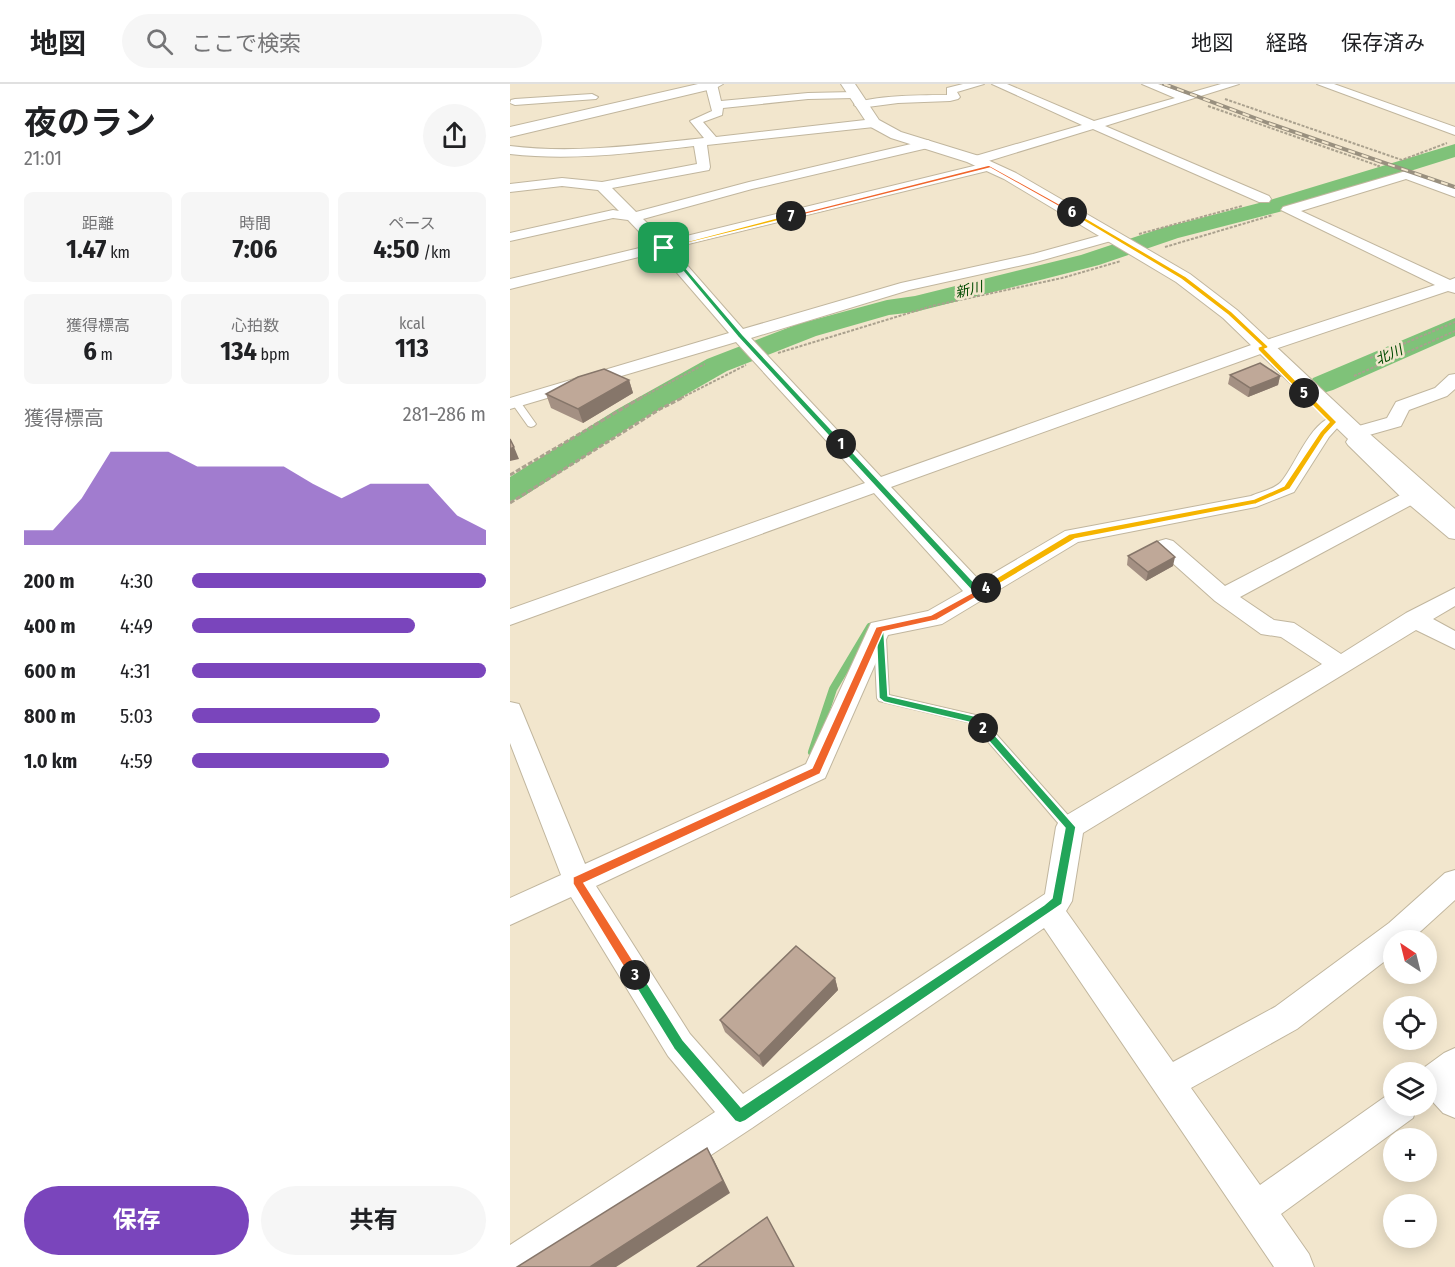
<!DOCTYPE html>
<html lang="ja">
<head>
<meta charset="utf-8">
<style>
  :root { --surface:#fff; --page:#f6f6f6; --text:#202124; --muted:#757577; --line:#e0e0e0; --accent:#7a45bc }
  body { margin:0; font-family:"Fira Sans Condensed","Noto Sans JP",sans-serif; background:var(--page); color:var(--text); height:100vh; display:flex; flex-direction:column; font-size:22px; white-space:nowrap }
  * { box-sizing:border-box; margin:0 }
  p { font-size:20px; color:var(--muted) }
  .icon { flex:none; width:33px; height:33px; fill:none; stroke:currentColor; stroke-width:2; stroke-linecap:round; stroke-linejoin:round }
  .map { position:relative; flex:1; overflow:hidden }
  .side { display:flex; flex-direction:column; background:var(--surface); width:510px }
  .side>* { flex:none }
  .needle { width:39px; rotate:325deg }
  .fabs { position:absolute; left:873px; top:846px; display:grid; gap:12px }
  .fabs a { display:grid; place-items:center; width:54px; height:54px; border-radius:50%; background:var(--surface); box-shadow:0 3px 15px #0003; font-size:30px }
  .pin { position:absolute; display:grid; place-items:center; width:51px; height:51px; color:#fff; margin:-26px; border-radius:12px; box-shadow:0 3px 9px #0006 }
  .km { position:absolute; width:30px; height:30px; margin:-15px; border-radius:50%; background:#222; color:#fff; font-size:16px; line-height:30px; text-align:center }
  .round { display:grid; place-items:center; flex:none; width:63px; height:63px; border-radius:32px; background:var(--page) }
  .overview { display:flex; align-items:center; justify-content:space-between; height:102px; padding:0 24px }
  h1 { font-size:33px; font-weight:700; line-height:45px }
  .metrics { display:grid; grid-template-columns:repeat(3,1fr); gap:9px; height:102px; padding:6px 24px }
  .metrics div { display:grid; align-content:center; border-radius:9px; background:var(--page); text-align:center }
  .metrics b { font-size:26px; font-weight:700 }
  .metrics small { font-size:16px; font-weight:400 }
  .metrics p { font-size:16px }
  .chart { height:168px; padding:12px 24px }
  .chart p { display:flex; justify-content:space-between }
  .chart svg { width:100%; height:108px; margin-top:6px; fill:var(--accent); opacity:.7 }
  .primary-button { display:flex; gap:12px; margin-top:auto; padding:12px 24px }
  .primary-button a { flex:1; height:69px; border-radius:36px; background:var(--accent); color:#fff; font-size:24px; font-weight:700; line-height:69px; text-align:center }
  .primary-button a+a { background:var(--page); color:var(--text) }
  ul { padding:0 24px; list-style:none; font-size:20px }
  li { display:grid; grid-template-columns:96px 72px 1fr; align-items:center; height:45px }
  li i { height:15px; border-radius:8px; background:var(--accent) }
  header { display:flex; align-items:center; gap:36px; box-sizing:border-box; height:84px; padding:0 30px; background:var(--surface); border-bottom:2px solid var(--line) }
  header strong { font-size:28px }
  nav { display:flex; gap:33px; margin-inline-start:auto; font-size:21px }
  .search { width:420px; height:54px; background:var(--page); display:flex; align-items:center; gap:15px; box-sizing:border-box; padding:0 21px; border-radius:33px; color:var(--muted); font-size:22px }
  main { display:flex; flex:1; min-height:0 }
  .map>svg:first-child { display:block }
</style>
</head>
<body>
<header>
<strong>地図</strong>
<div class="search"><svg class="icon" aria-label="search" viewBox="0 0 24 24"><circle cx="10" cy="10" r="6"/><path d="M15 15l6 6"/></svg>ここで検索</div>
<nav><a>地図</a><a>経路</a><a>保存済み</a></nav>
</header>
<main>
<section class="side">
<div class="overview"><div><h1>夜のラン</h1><p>21:01</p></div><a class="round"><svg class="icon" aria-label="share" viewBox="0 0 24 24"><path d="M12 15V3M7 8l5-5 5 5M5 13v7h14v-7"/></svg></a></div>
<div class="metrics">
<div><p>距離</p><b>1.47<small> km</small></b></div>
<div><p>時間</p><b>7:06</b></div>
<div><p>ペース</p><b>4:50<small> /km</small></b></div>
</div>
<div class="metrics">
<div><p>獲得標高</p><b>6<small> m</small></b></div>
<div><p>心拍数</p><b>134<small> bpm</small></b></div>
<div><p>kcal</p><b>113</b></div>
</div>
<div class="chart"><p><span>獲得標高</span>281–286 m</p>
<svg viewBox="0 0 160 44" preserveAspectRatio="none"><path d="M0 44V38L10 38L20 25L30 6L40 6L50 6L60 12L70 12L80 12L90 12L100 19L110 25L120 19L130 19L140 19L150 32L160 38V44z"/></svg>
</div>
<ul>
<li><b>200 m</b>4:30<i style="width:100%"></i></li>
<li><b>400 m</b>4:49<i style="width:76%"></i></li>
<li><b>600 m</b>4:31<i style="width:100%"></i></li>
<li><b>800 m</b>5:03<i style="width:64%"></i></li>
<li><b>1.0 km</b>4:59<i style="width:67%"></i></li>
</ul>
<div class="primary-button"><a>保存</a><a>共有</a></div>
</section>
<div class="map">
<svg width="945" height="1183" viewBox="0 0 945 1183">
  <rect width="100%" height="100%" fill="#f2e6cd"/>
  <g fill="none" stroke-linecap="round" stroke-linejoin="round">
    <!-- stream -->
    <path stroke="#7fc279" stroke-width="8" d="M302,668l21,-63 37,-62"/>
    <!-- river -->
    <path fill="#7fc279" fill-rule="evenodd" d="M945,60v13l-176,55 -101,26 -79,27 -184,47 -26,3 -73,21 -89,35 -89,51 -117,76 -11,3v-24l106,-67 91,-51 91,-35 89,-24 28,-4 166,-41 81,-27 101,-26z
      M945,234v18l-122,54 -10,3 -10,-3 -4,-6 4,-6z"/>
    <defs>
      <path id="service" d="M6,315l3,1 17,24 -2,2 -3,1 -3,-1 -17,-24z
        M370,550l6,4 3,57 91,21 95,107 2,4 -2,4 -5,2 -5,-2 -93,-108 -93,-22 -2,-3 -3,-60z"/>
      <path id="pedestrian" d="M843,354l5,1 57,56 40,31v13l-6,-1 -44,-37 -57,-56 -2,-3 2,-3z"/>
      <path id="minor" d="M195,0h12l4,17 87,-8 46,-1 6,3 -6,3 -46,1 -85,9 -1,7 -19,7 13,15 158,-18 6,4 -6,4 -167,18 3,22 -1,3 -97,18 24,24 113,-30 179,-42 6,4 -2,3 -180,42 -109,30 23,22 324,-79 6,4 -1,3 -323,79 71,81 158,-46 132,-29 80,-22 7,4 -2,3 -82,23 -127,28 -158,48 130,139 373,-133 181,-59 -154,-75 2,-3 123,-36 49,17v9l-49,-18 -105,32 149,69 5,-2v15l-7,-2 -182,61 -375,135 89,94 85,-50 186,-35c9,-4 24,-7 30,-14 18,-21 33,-75 68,-66l2,4 -2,4 -10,2 -10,11 -35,55 -38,15 -178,35 -136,82 -54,11 -63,143 -229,108 94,148 53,60 302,-200 11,-67 4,-8 262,-155 -41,-27 -20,-3 -46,-33 -56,-50 -4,-5 4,-5 7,-2 7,2 52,45 187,-97h14l3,4 -3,4 -186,100 34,23 20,3 47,31 65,-41 49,-25v18l-22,13 22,12v18l-39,-19 -333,203 -11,68 -6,10 107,151 102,-55 114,-84 56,-50 10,-3v30l-44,40h-17v14l-97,75 -106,59 69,97 129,-91 5,-2v14h23l-4,12 -132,96 28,40 5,13h-40l-230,-339 -292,200 -211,139h-31v-22l205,-133 -47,-56 -97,-159 -61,28v-27l51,-23 -51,-132v-41l9,2 3,7 63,153 221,-100 65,-141 57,-12 35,-20 -89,-98 -364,132v-16l355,-126 -129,-141 -226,67v-11l219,-65 -70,-81 -149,37v-10l142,-34 -24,-25 -15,-2 -103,23v-8l103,-23 6,1 -21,-21 -36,-4 -52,6v-8l52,-6 40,4 95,-18 -3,-18c-61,7 -122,15 -184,8v-8c65,8 129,-1 194,-8l-14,-17 22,-10z
        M453,0h21l-27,8 3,5 -2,2 -8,2 -52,2 -38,5 -6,-3c12,-10 75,-10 93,-10v-7z
        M482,0h15l87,37 81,-23 -33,-14h16l28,10 35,-10h18l-134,42 164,70 2,3 -2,3h-10l-166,-73 -111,34h-10l-1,-3 1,-3 110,-32z
        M807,0h17l121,43v8z
        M82,10l6,3 -2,2 -81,6 -5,-2 1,-3 4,-1z
        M945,290v15l-8,7 -38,14 -8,16 -46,13 -7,-2 -2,-4 2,-4 39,-11 9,-16 39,-14 14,-13z
        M945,964v70l-12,-5 -11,-12 -6,2v-31h-8l26,-19z"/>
      <path id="tertiary" d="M188,0h25l-7,4 -206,49v-10z
        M331,0h14l24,36 22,12 78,24 37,17 174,101 47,36 126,118 92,81v22l-9,-2 -99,-91 -124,-120 -47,-36 -172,-103 -37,-17 -76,-24 -22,-12z"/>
    </defs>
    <!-- service casing -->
    <use href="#service" stroke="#c1b69e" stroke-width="2"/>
    <!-- pedestrian casing -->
    <use href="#pedestrian" stroke="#c1b69e" stroke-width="2"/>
    <!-- minor casing -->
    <use href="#minor" stroke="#c1b69e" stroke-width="2"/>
    <!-- tertiary casing -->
    <use href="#tertiary" stroke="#c1b69e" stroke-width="2"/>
    <!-- path-far1 -->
    <path stroke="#aaa18e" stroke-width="2" stroke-dasharray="3 1.5" stroke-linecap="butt" d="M715,15l177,61 45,-17
      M698,22l171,60 -3,1
      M629,150l103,-28
      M655,163l108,-32
      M268,269l154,-47 130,-28 59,-17
      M860,274l85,-36
      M844,292l101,-45
      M130,314l65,-34
      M171,314l65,-33"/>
    <!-- path -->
    <path stroke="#aaa18e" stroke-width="3" stroke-dasharray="5 2" stroke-linecap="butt" d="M0,391l132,-78
      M0,419l150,-94 24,-12"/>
    <!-- service -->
    <use href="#service" fill="#fff" fill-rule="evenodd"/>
    <!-- pedestrian -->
    <use href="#pedestrian" fill="#fff" fill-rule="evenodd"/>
    <!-- minor -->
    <use href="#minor" fill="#fff" fill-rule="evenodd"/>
    <!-- tertiary -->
    <use href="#tertiary" fill="#fff" fill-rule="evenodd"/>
    <defs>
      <path id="rail" d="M654,0l104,39 187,64"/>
    </defs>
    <!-- rail casing -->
    <use href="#rail" stroke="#99907f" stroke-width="4"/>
    <!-- rail -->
    <use href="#rail" stroke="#f2e6cd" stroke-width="2" stroke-dasharray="7" stroke-linecap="butt"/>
  </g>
  <!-- wall -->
  <path fill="#a49083" d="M720,291l50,1 -2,9 -30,12 -20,-13z
    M119,296l4,13 -50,30 -32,-15 -5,-14z
    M618,472l45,10 -27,15 -19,-16z
    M325,894l3,12 -75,77 -38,-35 -5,-12z"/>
  <!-- shaded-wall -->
  <path fill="#86766a" d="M770,292l-2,9 -30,12 2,-9z
    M119,296l4,13 -50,30 -5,-14z
    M4,363l5,12 -9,2v-12z
    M665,473l-2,9 -27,15 2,-9z
    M325,894l3,12 -75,77 -4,-11z
    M197,1064l7,12 16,33 -114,74h-26z"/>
  <!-- building -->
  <path fill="#bfa898" stroke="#86766a" stroke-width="1.5" d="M750,279l20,13 -30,12 -20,-13z
    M94,285l25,11 -51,29 -32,-15 32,-17z
    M0,355l4,8 -4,2z
    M647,457l18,16 -27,15 -20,-16z
    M286,862l39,32 -76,78 -39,-36z
    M197,1064l16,33 -133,86h-73z
    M257,1133l27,50h-97z"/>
  <!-- split-1 -->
  <path fill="#22a559" stroke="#fff" stroke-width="1.5" d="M152,162h5l76,89 100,107v4h-5l-100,-109z"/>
  <!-- split-2 -->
  <path fill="#22a559" stroke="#fff" stroke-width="1.5" d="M328,358h5l140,150 -46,28 -53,12 4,64 91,21 9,11 -2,2h-7l-7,-7 -88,-21 -5,-4 -3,-71 55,-12 42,-23 -135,-146z"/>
  <!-- split-3 -->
  <path fill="#22a559" stroke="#fff" stroke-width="1.5" d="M473,640l3,1 90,102 -14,77 -317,217 -5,2 -5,-2 -61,-72 -43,-70 -2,-4 2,-5h8l44,70 58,67 303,-202 8,-7 13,-70 -86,-98 -1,-2z"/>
  <!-- split-4 -->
  <path fill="#f0652b" stroke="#fff" stroke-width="1.5" d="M476,501l3,1v4l-52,30 -54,12 -63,142 -236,109 55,87 2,5 -2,4h-8l-58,-95v-7l239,-109 64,-141 55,-12z"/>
  <!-- split-5 -->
  <path fill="#f5b400" stroke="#fff" stroke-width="1.5" d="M791,307h5l31,31 -12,13 -35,54 -34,15 -181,35 -86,51h-6v-4l86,-52 185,-35 30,-13 36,-54 9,-10 -28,-28z"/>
  <!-- split-6 -->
  <path fill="#f5b400" stroke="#fff" stroke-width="1.5" d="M560,127h4l111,65 47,36 36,34v2l-3,1 41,42v3h-5l-43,-44v-3l3,-1 -33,-31 -47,-36 -111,-66z"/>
  <!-- split-7 -->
  <path fill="#f0652b" stroke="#fff" stroke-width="1.5" d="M479,81l85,47 -4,1 -80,-45 -199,50 -3,-2z"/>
  <!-- split-8 -->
  <path fill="#f5b400" stroke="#fff" stroke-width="1.5" d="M281,130l2,3 -129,32 -2,-1z"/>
  <g text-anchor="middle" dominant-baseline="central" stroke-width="5" stroke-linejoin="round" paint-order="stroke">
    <!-- far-water labels -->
    <g font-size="14" font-style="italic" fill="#004b00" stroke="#f2e6cd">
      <text transform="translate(459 206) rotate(-14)">新川</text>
      <text transform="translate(879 271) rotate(-24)">北川</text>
    </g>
  </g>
</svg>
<div class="fabs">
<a><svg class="needle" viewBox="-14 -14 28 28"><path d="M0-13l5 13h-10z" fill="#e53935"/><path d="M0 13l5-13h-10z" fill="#757577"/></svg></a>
<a><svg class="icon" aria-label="locate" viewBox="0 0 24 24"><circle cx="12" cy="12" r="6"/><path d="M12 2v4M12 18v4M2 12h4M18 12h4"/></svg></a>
<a><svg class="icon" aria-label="layers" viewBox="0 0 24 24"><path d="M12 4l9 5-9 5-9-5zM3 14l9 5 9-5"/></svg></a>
<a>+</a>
<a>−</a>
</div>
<div class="pin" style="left:154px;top:164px;background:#1e9e55"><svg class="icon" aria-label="arrive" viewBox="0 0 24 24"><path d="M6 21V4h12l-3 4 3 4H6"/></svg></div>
<b class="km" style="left:331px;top:360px">1</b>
<b class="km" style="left:473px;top:644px">2</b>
<b class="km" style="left:125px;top:891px">3</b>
<b class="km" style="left:476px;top:504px">4</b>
<b class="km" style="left:794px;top:309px">5</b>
<b class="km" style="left:562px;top:128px">6</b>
<b class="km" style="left:281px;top:132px">7</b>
</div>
</main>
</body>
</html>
